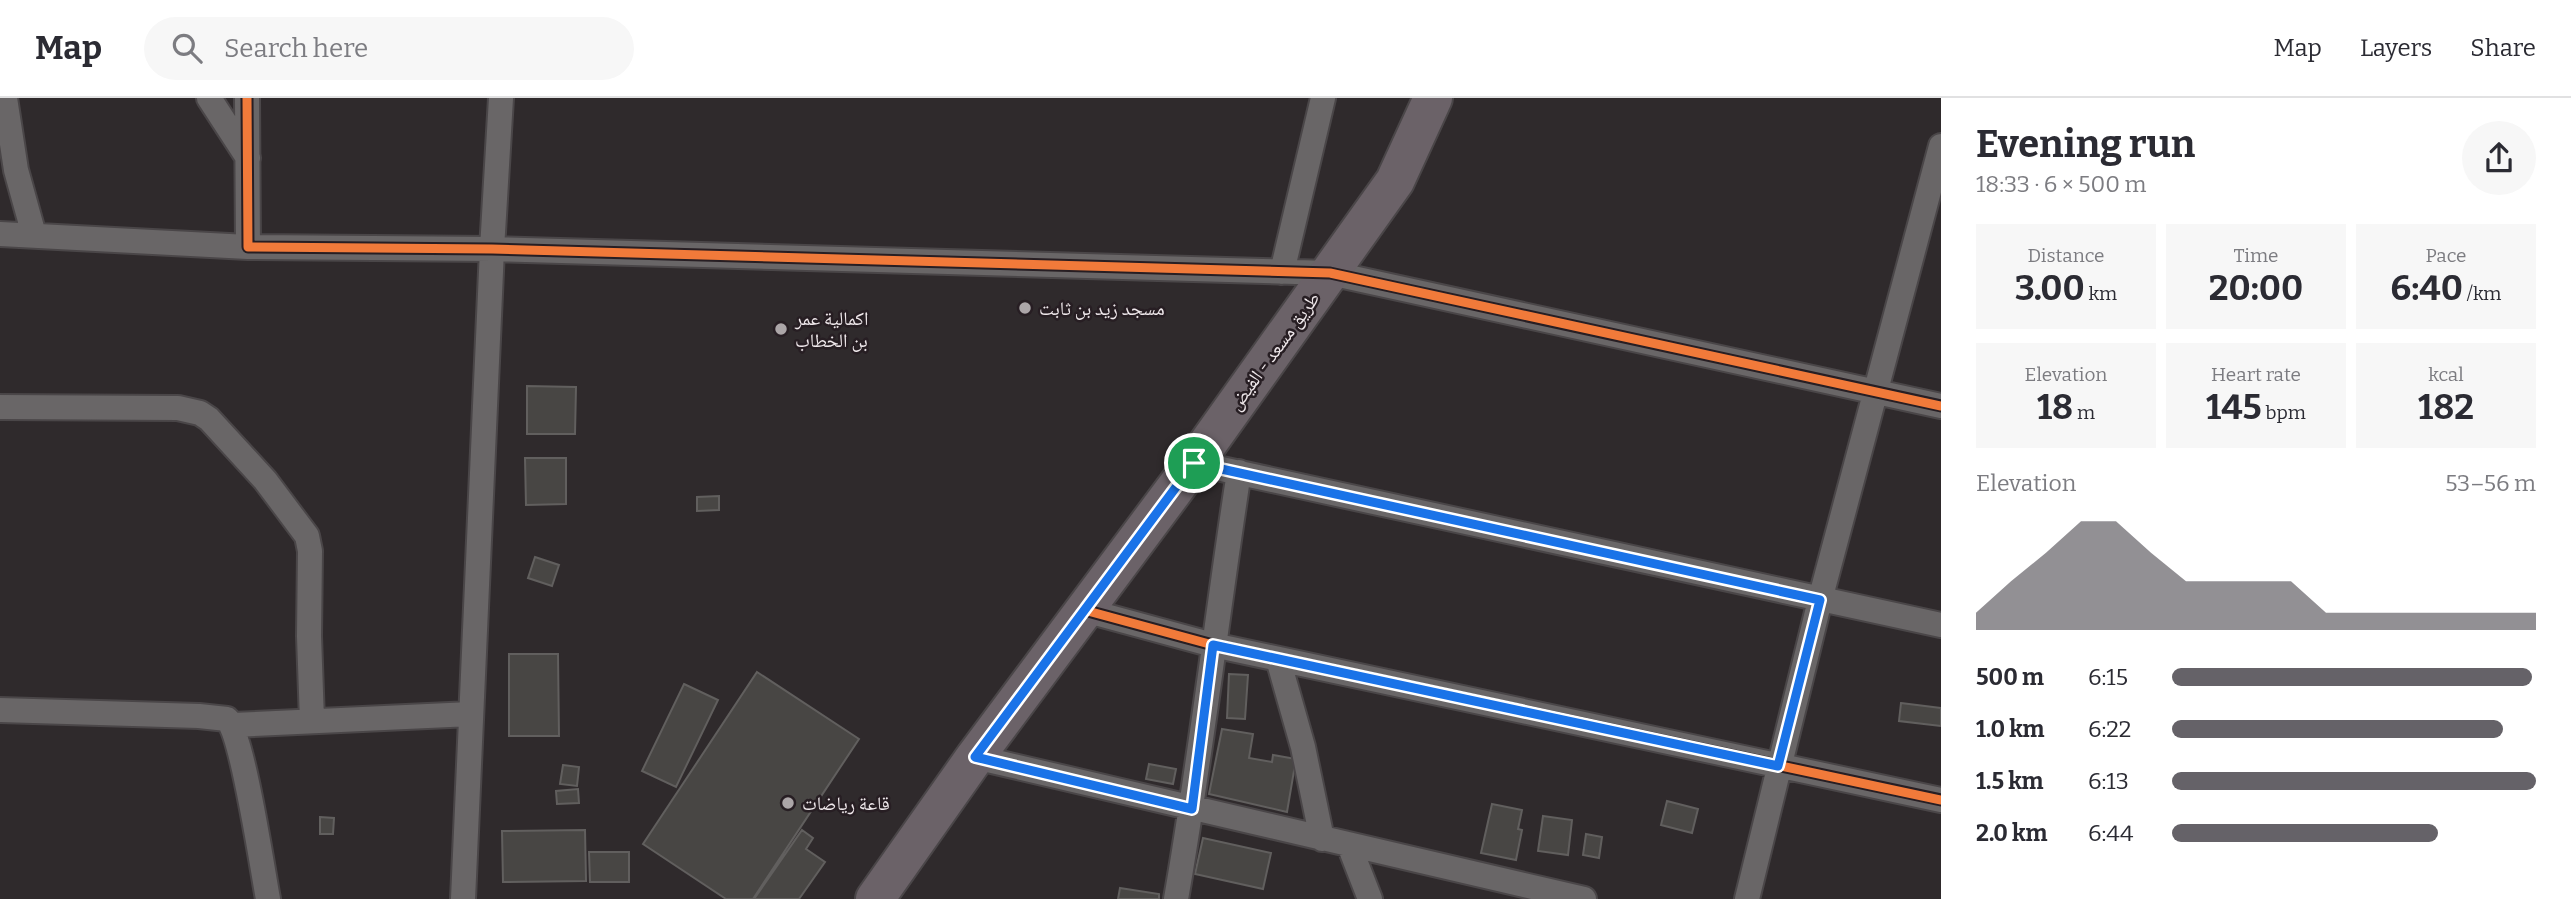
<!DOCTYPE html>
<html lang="en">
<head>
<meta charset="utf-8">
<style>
  :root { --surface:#fff; --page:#f7f7f7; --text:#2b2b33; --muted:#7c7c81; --line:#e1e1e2; --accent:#656268 }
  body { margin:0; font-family:Bitter,"Noto Naskh Arabic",serif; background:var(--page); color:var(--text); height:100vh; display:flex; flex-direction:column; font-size:26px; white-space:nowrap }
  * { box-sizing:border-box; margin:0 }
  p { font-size:23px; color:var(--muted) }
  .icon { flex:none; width:38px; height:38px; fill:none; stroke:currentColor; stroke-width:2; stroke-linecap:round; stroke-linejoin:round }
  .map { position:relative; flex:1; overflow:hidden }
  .panel { display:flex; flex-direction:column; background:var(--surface); width:630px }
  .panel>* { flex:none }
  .pin { position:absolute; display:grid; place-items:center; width:60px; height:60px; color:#fff; margin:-30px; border:4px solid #fff; border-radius:50%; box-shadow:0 2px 7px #0007 }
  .round { display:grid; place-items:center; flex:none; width:74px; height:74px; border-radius:37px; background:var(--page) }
  .summary { display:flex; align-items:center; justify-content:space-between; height:119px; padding:0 35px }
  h1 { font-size:38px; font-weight:700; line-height:52px }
  .figures { display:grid; grid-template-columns:repeat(3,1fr); gap:10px; height:119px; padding:7px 35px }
  .figures div { display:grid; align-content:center; border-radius:0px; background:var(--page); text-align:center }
  .figures b { font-size:35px; font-weight:700 }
  .figures small { font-size:19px; font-weight:400 }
  .figures p { font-size:19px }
  .chart { height:196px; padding:14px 35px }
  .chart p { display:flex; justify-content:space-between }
  .chart svg { width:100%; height:126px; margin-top:7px; fill:var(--accent); opacity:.7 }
  ul { padding:0 35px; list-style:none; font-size:23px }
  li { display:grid; grid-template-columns:112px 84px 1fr; align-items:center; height:52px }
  li i { height:18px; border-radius:9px; background:var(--accent) }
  header { display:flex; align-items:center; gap:42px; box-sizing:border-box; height:98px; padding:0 35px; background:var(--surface); border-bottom:2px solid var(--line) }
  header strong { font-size:33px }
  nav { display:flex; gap:38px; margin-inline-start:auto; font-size:24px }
  .search { width:490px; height:63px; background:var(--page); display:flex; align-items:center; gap:18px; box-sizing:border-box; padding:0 24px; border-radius:38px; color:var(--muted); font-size:26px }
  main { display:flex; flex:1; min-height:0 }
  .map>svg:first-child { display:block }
</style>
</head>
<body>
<header>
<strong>Map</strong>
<div class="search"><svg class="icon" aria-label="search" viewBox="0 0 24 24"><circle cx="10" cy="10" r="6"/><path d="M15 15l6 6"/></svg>Search here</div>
<nav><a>Map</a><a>Layers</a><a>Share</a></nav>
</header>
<main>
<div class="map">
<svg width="1941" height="801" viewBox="0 0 1941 801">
  <rect width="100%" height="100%" fill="#2f2a2c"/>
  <!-- building -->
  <path fill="#484644" stroke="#615f5e" stroke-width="2" d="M527,288l49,1 -1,47h-48z
    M525,360h41v46l-40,1z
    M719,398v14l-22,1v-14z
    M535,459l24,8 -7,21 -24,-8z
    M509,556h49l1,82h-50z
    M757,574l102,67 -106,160h-27l-83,-55z
    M1229,576l19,1 -3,44 -18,-1z
    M684,586l34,16 -42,87 -34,-16z
    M1901,605l40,5v18l-42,-5z
    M1222,631l31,5 -4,24 23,4 1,-7 23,4 -9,53 -78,-18z
    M1149,666l27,5 -3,15 -27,-5z
    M563,667l16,2 -2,19 -17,-2z
    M578,691l1,14 -22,1 -1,-13z
    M1667,703l31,8 -6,24 -31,-8z
    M1492,706l30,6 -4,19 4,1 -6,30 -35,-7z
    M1543,718l29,4 -4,35 -30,-4z
    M320,719l14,1 -1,16h-13z
    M585,732l1,51 -83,1 -1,-51z
    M802,732l11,8 -7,11 19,13 -26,37h-45z
    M1586,736l16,3 -3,21 -16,-3z
    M1203,740l68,15 -8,36 -68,-15z
    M589,754h40v30h-39z
    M1120,790l39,6v5h-41z"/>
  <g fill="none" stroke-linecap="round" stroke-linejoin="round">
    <defs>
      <path id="minor" d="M5,0l11,72 18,65
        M209,0l39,60
        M247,0l1,149 244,2 838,24 611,133
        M0,136l248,13
        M1282,174l41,-174
        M0,309l178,1 22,5 9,6 56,61 42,56 3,15 -1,85 3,85
        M1194,365l747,162
        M1084,512l129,35 728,155
        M1278,561l25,88 19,92
        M0,612l199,6 28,3c16,18 35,148 41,180
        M233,627l238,-11
        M975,659l609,142
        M1349,747l21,54
        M463,801l29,-650 9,-151
        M1176,801c25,-142 41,-285 63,-427
        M1747,801l73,-299 121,-454"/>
      <path id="primary" d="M875,801l100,-142 219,-294 201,-282 38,-83"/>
    </defs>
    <!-- minor casing -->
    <use href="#minor" stroke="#4a4648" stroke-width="28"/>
    <!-- primary casing -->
    <use href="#primary" stroke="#4a4648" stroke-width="42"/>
    <!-- minor -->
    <use href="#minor" stroke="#696667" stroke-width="24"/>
    <!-- primary -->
    <use href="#primary" stroke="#6b6268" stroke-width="38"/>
    <defs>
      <path id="cycleway" d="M247,0l1,149 244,2 838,24 611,133
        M1084,512l129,35 728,155"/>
    </defs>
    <!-- cycleway casing -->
    <use href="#cycleway" stroke="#271e23" stroke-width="13"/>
    <!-- cycleway -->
    <use href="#cycleway" stroke="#f17a3a" stroke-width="9"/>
  </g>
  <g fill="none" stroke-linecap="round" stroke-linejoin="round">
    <defs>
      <path id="route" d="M1194,365l626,137 -42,166 -565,-121 -21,164 -217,-52z"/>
    </defs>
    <!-- route casing -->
    <use href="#route" stroke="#fff" stroke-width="14"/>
    <!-- route -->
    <use href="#route" stroke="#1a73e8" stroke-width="9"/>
  </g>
  <!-- markers -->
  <g fill="#aca6a8" stroke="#271e23" stroke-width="2.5">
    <circle cx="1025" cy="210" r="7"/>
    <circle cx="781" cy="231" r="7"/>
    <circle cx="788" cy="705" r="7"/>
  </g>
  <g text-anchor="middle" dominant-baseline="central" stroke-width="5" stroke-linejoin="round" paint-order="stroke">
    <!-- poi labels -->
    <g font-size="19" fill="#efe8eb" stroke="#271e23" text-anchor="start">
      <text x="1039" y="210">مسجد زيد بن ثابت</text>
      <text x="795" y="220">اكمالية عمر<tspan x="795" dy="22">بن الخطاب</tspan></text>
      <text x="802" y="705">قاعة رياضات</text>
    </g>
    <!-- street labels -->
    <g font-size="19" fill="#efe8eb" stroke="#271e23">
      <text transform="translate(1274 253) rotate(-54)">طريق مسعد - الفيض</text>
    </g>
  </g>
</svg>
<div class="pin" style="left:1194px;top:365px;background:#1e9e55"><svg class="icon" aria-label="arrive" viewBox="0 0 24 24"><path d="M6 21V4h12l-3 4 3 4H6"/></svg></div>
</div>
<section class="panel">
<div class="summary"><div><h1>Evening run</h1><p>18:33 · 6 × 500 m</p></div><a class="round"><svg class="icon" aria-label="share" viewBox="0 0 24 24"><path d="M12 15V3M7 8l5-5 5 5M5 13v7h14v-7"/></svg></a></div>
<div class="figures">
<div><p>Distance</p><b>3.00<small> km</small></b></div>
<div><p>Time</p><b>20:00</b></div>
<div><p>Pace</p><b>6:40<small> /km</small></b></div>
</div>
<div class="figures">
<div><p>Elevation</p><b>18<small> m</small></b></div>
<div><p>Heart rate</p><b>145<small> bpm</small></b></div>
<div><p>kcal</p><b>182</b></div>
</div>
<div class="chart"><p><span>Elevation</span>53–56 m</p>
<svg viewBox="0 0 160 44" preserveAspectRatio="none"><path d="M0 44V38L10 27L20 17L30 6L40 6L50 17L60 27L70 27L80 27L90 27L100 38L110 38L120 38L130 38L140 38L150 38L160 38V44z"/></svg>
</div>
<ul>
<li><b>500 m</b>6:15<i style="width:99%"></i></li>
<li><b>1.0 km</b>6:22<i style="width:91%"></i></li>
<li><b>1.5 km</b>6:13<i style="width:100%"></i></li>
<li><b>2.0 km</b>6:44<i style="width:73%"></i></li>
</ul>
</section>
</main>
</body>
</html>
